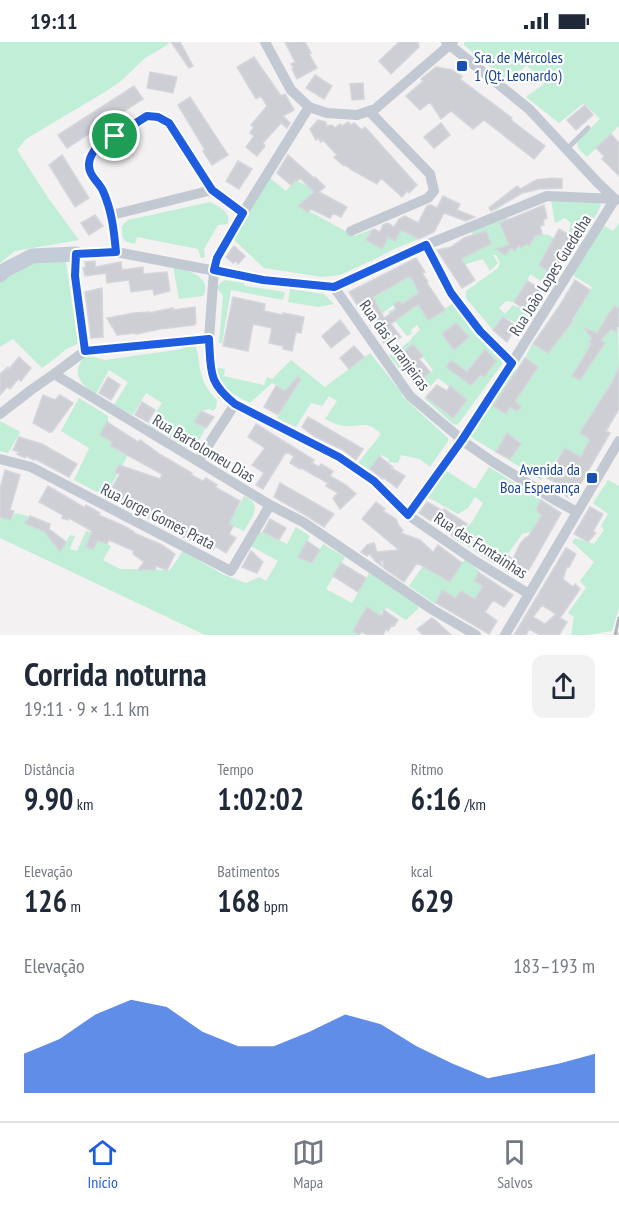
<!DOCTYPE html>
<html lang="pt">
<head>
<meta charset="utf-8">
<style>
  :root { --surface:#fff; --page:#f2f2f3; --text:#1f2937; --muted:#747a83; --line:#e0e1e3; --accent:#1e5ddf }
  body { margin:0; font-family:"PT Sans Narrow",sans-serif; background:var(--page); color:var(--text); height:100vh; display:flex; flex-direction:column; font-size:22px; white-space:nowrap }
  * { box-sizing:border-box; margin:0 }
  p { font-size:20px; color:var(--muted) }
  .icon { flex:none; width:33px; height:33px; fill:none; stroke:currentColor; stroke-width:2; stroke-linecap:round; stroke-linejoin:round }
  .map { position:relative; height:593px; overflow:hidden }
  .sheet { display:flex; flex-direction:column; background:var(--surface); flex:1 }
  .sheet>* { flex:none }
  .pin { position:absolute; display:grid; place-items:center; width:51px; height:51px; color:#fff; margin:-26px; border:3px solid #fff; border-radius:50%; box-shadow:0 2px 6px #0007 }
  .round { display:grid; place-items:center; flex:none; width:63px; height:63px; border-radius:12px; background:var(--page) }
  .summary { display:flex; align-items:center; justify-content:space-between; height:102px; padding:0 24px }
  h1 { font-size:33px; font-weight:700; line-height:45px }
  .metrics { display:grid; grid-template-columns:repeat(3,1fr); gap:9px; height:102px; padding:6px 24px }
  .metrics div { display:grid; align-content:center }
  .metrics b { font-size:30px; font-weight:700 }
  .metrics small { font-size:16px; font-weight:400 }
  .metrics p { font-size:16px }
  .chart { height:168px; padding:12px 24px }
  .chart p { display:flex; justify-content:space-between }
  .chart svg { width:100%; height:108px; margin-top:6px; fill:var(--accent); opacity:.7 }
  .status { display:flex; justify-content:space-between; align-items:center; height:42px; padding:0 30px; background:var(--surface); direction:ltr }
  .status svg { height:16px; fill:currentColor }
  .tab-bar { display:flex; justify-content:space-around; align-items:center; height:84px; border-top:2px solid var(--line); background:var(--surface); font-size:16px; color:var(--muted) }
  .tab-bar a { display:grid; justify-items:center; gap:3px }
  .tab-bar .selected { color:var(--accent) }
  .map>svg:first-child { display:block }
</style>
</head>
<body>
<div class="status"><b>19:11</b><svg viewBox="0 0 49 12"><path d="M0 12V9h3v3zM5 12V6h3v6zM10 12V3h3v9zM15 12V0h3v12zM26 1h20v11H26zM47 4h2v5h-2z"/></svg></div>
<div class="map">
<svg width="619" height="593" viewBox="0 0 619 593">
  <rect width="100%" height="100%" fill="#f3f1f1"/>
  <!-- green -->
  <path fill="#c1eed7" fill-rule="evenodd" d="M0,0h168l1,2 -24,14 -24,23 -13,9 -82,49 -9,11 32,49 30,41 -64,11 -15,12z
    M464,0h155v84l-32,31 -9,-9 -1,-6 23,-23 -16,-16 -25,20 -33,-26 18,-13 -17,-19 -19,16 -44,-36z
    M270,136l16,13 9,-11 13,6 8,8 5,-1 -6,10 -9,-4 -8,7 9,6 2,-1 45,25 19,-7 -7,11 16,9 6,-12 7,4 6,-11 18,9 -25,10 -17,9 -37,17 -18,2 -58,-9 -31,-29z
    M551,158l46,2 4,3 -4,9 -19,24 -9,-7 2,-8 -6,-5 -10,5z
    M210,160c10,5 21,10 18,22l-10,1 -14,24 1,8 -4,1 -3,-9 -61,-12 -2,7 -10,-3 -3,-5v-10l6,-6z
    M505,173l3,4 -8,4 7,16 5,-2v7l-15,6 8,5 6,-7 4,3 4,-6 2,3 6,-4 2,2 4,-6 -5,-1c12,-4 15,-8 26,-1l-15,27 17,11 -7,10 -19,-12 -3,7 -13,21 -8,-1 -7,7 6,6 8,-9 14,6 14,-22 5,3 -22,34 -21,-9 -10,13 -27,-32v-7l32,-23 2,-5 -4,-8h-3l5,8 -8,8 -7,-12 -20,6 -3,-6 13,-24 -3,-5z
    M619,181v85l-5,-2 -17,27 -5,5 -3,5 3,2 -20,31 7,4 22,-40 10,-11 4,2 3,-5 1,42 -11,21 -27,44 9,6 -21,40 2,-28 -6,-3 -24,32 -75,-46 45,-64 5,1 2,2 12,7 8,-13 -13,-9 7,-14 16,9 25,-32 5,-11 14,-23 -21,-13 31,-50 11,7zM511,337l12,11 -8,11 6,6 -4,4 -7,-4 -5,7 -12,-8z
    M64,216l2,5 12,80c-5,4 -10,4 -14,8 -8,6 -14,12 -22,17l-29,-29 -13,8v-79z
    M173,224c13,4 41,11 30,30l-24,3z
    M409,234l2,3 3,-1 11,12 -12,7 15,23 24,-16 50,53v7l-43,59 -3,2 -3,-1 -29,-26 2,-1 27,21 14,-18 -29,-22 -11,12 -9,-7 15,-13 -20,-26 -6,26 -3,4 -15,-18 21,-15 3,-5 7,-6 -3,-5 -6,5 1,3 -5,3 -19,-24 7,-4 7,8 6,-4 -9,-11 -18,13 -8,-17z
    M225,238l19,3 1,3 40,6 -2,8 -52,-10 -9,53h-3l4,-47 -6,-8 3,-5z
    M290,247l34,5 10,10 -16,3 -30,-5z
    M194,302c4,6 4,12 5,19 2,16 7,26 18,37l-1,8 -3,3 -4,-2 -8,2 -7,11 11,7c-4,8 -8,18 -18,18l-39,-22 14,-22 -16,-10 -13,22 -19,-10 14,-23 -19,-12 -13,24c-16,-10 -25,-20 -12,-37l5,-1 16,4 77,-11 1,-2z
    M370,311l32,40 1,4 45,41v3l-18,26 -10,-8 -19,-4 -3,8 -9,-1v-3l-8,-4 -12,15 -5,-4 -6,-3 23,-29c-15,-15 -19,-6 -37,-8 -7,-1 -13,-4 -19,-7l12,-18 -8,-5 -7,10 -11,-3 -15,24 -19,-9 19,-32 -5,-2 -6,7 -13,-8 -22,20c-19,-10 -34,-16 -34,-41l1,6 8,1 -1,7 40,9 3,-8 5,2 19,-19 34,27z
    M79,356l29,18c-1,10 6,20 3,30l11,6 9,-14 5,2 -14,26 -3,-1 -3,7 2,1 -13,23 -31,-16 15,-32 -28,-17z
    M0,379l19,10 1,2 -12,20 -8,-2z
    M489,425l52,33 -5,10 6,5 -9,16 -11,3 -15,21 -2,-2 -5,6 -4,-2 -3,6 -37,-24 16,-17 11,-19 -8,-6 -7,11 -10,6 -32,-18 19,-26 30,19z
    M608,438l11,6v122l-7,23 -24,4h-17l3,-18 -6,-4 18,-25 -6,-7 14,-19 -22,-20 3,-4 19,6 10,-14 -3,-4 7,-12 -15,-11z
    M244,454c20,9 8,21 0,35l-15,-7z
    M15,471l13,3 -3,7 20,9 15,20 10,-17 5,1 -5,13 7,2 9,-20 6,1 -6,15 7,2 5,-9 13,6 -8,14 17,9 50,1 13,-19 39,23 24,9 13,-6 7,4 12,-20 -29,-16 9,-15 29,14 9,-17 14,9 -12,21 14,6 11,-19 22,13 -19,32 26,14 17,-30 49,33v3l-12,11 -19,-12 -9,7 -11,-8 -14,24 6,4h-154l-205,-97v-21l12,3z
    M465,517l14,12 -4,10 8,5 -4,15 -17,-10 -7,7 -13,-8 -7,14 -26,-18 14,-20 27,14z"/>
  <!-- building -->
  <path fill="#cecfd5" stroke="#d5d6dc" stroke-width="1.5" fill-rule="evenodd" d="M171,0h9l13,24 -4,2z
    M285,0h20l6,11 -2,1 8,14 -20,11 -5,-10 2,-1 -3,-4 4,-2z
    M399,0h19l1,5 -28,27 -12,-13z
    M254,15l27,39 4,-2 9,16 -11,6 7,7 -3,5 -6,-5 -18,20 2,3 -8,10 -11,-9 8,-11 -4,-3 4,-6 -3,-2 16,-19 -6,-10 -5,3 -19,-32z
    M436,25l16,3 10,6 -2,3 52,39 -1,2 34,26 -11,13 -50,-39 -11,9 -22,-18 -10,8 -11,-17 -10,8 -14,-14 17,-15 -2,-2z
    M150,30l27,5 -4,16 -26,-5z
    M315,33l17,11 -8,13 -18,-11z
    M363,41l1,16 -12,1 -2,-16z
    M134,44l9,13 -76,49 -9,-13z
    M190,55l38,58 -16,10 -9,-14 2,-1 -27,-45z
    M585,63l8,10 -17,15 -9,-10z
    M318,78l8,2v4l6,-1 3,3 5,-4 2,2 6,-4 3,3 3,-2 8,7 3,-3 52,58 -8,8 -2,-2 -5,6 -21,-19 -4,6 -25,-14 -7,-5 -1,1 -10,-9 3,-2 -14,-15 -2,2 -3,-4 -2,2 -6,-11z
    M441,81l9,12 -16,13 -10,-11z
    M611,92l8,9v33l-17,-17 2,-3 -8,-8z
    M62,113l27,43 -14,9 -26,-42z
    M288,113l26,23 1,-1 10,10 -6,5 28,15 -6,10 -8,-4 -3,5 -19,-9 -3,3 -10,-6 16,-14 -14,-14 -3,3 -2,-1 -4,5 -14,-12z
    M238,119l14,8 -13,20 -13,-8z
    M553,136l9,1v9l-23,1 -17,4 -25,15 -6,3 -2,-3 28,-22 4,3 15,-9z
    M443,154l17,8 -3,6 18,7 -9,4 -22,-8 -10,19 -15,7 -18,-9 -6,11 -7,-4 -6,12 -16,-9 6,-10 2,-1 6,3 3,-7 5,-2 6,4 5,-8 6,-3 13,7 9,-17 4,-1 6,3z
    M544,163l3,13 -4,2 1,5 -4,1 2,8 -7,2 -6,10 -2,-2 -6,4 -2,-3 -4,6 -4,-3 -6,7 -9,-6 13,-4 -9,-22z
    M95,173l8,11 -14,9 -8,-12z
    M559,187l17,10 -24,35 -13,-9z
    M486,189l5,13 -30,15 14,21 -13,8 -25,-38 14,-3 13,-9z
    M234,204l11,10 -7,8 -2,-3 -3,2 -7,-6z
    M416,216l9,14 -3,1 6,9 -1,1 18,27 -17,10 -10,-16 -27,20 10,13 -12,8 -2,-4 -3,2 -9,-14 1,-1 -11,-22 -6,2 -10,-16zM409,234l2,3 1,-1 7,15 -17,11 -3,-3 -5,3 2,6 -12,8 -11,-21z
    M95,219v6l26,-5 1,8 21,-3v7l24,-2 3,19 -16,4 -1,-6 -22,3 -2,-12 -22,3 -1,-10 -21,3 -2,-8 3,-1 -1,-5z
    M575,238l15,10 -18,30 1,1 -25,32 -15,-9 27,-39z
    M527,239l14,8 -14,22 -13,-9z
    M102,246l1,49 -12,1 -6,-46z
    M233,255l32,7 -1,7 19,4v-2l21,4 -3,16 -5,-1 -4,19 -9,-2v-3l-14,-3 3,-15 -19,-4 -5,27 -25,-5z
    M614,264l5,2v17l-4,7 -4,-3 -10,11 4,3 -25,37 -8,-4 16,-26 3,-6 -2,-1 3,-5 -8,-10 13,5z
    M195,265l1,16 -2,2 -34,4 -24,5v-1l-19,2 -10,-17 27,-5 15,-1v1l24,-5v2z
    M503,275l13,9 -9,16 -14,-12z
    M340,278l10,13 -19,15 -9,-12z
    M456,281l13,14 -15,13 -12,-16z
    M413,302l10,12 -4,3 11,13 -12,11 -21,-25z
    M354,304l10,11 -15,12 -9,-11z
    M485,307l11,12 -12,16 -3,-3 -10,11 -25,-18 5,-7 16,12z
    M19,315l12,11 -10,13 -3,-2 -8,10 -3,-2 -7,8v-21l8,-7 1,2z
    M525,316l13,9 -23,34 6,6 -4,4 -7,-4 -4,7 -13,-8z
    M619,326v41l-13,22 4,2 -29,50 -4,1 -8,14 -14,-11 3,-3 -11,-6 18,-30 16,9 9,-18 -10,-6 31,-49z
    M108,335l12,8 -9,15 -12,-7z
    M298,335l3,2 -23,36 -14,-8 12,-21 9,5z
    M437,343l10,6 3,-5 17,14 -14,18 -27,-21z
    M43,353l12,5 5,-5 13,8 -21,29h-3l-16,-9z
    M142,360l13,8 -7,12 -13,-7z
    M201,369l13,6 -8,11 -12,-6z
    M308,375l55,32 -7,11 -13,-10 -29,-14 -12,-9z
    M107,380l31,20 2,-2 21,15 31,18 -1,2 12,6 3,-3 11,7 -2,2 25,14 -11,23 4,2 -4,8 7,4 -10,15 -11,-7 -2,4 -5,-3v2l-16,-9v1l-7,-3 -16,-8 1,-2 -64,-30 14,-24 -5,-2 4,-7 41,14 2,-5 -51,-28 1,-4 -12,-7z
    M256,382l58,36 -2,3 7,4 2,-3 12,7 -3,5 16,9 10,9 -16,15 -7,-11 5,-5 -12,-7 2,-3 -27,-15 -1,1 -10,-6 4,-7 -8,-4 -23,37 -7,-4 8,-12 -12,-8 13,-17 -17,-11z
    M507,391l14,11 -11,15 -14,-7z
    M19,395l23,7 35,20 -8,13 -34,-18 -1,1 -8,-4 -1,2 -8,-4 2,-2 -6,-2z
    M379,414l14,11 -2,1 14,8 -8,12 -13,-10 -1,1 -13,-10z
    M5,428l15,5 -10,35 4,1 -3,9 -11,-3v-28z
    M280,441l54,31 -10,13 -17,-11 -33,-19z
    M48,444l37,22 1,-3 14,8 -1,2 27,12 8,5v1l28,12 13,9 -8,16 -11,-4 -1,4h-17l6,-8 -11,-8 1,-3 -25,-11 -2,4 -9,-4 -5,9 -7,-2 6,-16 -23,-13 -1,2 -6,-2 1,-3 -24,-13z
    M541,458l20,13 -38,67 -22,-13 6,-12 6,4 7,-15 6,-7h2l14,-22 -6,-5z
    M376,460l9,7 -2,2 13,8 3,7 4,4 -2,3 19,7 13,12 5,-7 24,18 -12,19 -33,-19 -13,19 -20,-14 -1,-7h-3l2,5 -7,-5 -5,-7 -3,2 -6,-4 6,-7 7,-2 3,9 22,-2 -37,-31z
    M427,460l16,9 1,-2 23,15 -11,15 -24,-20 -1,2 -12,-8z
    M590,465l13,7 -10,17 3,2 -8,9 -14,-8z
    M30,474l20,8 -1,5 17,13 -6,10 -15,-20 -20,-9z
    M270,477l16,9 -7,12 -16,-8z
    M307,499l13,9 -8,13 -14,-6z
    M566,506l10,6 -7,13h-2l-4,12 10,8 2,-3 5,5 -20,29 7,4 -8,13 -16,-1 -3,1 -11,-6 -3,6h-12zM542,563l14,9 -11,10 -12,-7z
    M251,509l12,11 -6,11 -15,-6z
    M341,521l25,15 -8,14 -25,-16z
    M478,530l35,23 -9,12 -11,-7 -8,12 12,9 -8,13 -53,-31 6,-13 13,8 6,-7 14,8 8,-13 -8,-5z
    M367,565l12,8 1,-1 2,2 2,-6 14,10 -4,6 -2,-1 -4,6 -2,-2 -3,6h-16l-5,-3 -3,3 -6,-4z
    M432,576l3,2 16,15h-28l-6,-6z"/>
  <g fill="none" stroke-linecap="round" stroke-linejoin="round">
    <!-- street-tunnel -->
    <path stroke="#d1d1d4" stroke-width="10" stroke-dasharray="10 5" stroke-linecap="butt" d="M617,593l2,-1"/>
    <!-- lane -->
    <path stroke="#c2c9d2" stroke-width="5" d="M567,107l21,-21"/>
    <!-- street -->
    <path stroke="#c2c9d2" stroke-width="10" d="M265,0l26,48 18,17 18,6 30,2 18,-6 78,-67
      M446,0l83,67 69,74 18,17
      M309,65l-66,106 -26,45 -3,12 -5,69 4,40 9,15 13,10 104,53 35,24 34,34 67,46 54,33
      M112,173l100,-25
      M351,189l77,-33 6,-7 -4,-17 -61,-63
      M426,203l25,48 29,38 32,32
      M116,210c-2,-21 -4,-41 -13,-61 -3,-7 -11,-13 -13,-20 -3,-9 1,-16 6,-23l51,-33 11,2 11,6 43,67 31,23
      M334,245l76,109 57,48 26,18 62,38 22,12
      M209,297l-124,12 -31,23 216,131 33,17 130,88 43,25
      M85,309l-10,-75 1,-22 40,-2 147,28 71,7 92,-42 121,-49 68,3
      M0,372l31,-24 23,-16
      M0,417l31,8 200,104 39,-66
      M198,419l37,-57
      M408,473l54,-75 50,-77 103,-164
      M505,593l114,-194"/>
    <!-- secondary -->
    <path stroke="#c4ccd8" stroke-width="15" d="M0,233l5,-5 27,-14 44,-2"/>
    <!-- rail -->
    <path stroke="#b3b5bb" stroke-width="3" d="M615,593l4,-17"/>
  </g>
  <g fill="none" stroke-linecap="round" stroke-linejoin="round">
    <defs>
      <path id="route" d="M147,74l11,1 11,6 43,67 31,23 -26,45 -3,12 49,10 71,7 92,-42 25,48 29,38 32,32 -50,77 -54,75 -34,-34 -35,-24 -104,-53c-27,-22 -24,-32 -26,-65l-124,12 -10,-75 1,-22 40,-2c-2,-21 -4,-41 -13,-61 -3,-7 -11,-13 -13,-20 -3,-9 1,-16 6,-23z"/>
    </defs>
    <!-- route casing -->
    <use href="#route" stroke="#fff" stroke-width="12"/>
    <!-- route -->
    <use href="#route" stroke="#1e5ddf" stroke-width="8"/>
  </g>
  <!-- markers -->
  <g fill="#1a4fb4" stroke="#fff" stroke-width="2">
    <rect x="456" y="18" width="12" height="12" rx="3"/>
    <rect x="586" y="430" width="12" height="12" rx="3"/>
  </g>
  <g text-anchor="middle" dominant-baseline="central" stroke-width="4.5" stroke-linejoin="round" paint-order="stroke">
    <!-- transit labels -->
    <g font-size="16" fill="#164399" stroke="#fff" text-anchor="start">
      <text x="474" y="15">Sra. de Mércoles<tspan x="474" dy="18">1 (Qt. Leonardo)</tspan></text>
      <text x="580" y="427" text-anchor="end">Avenida da<tspan x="580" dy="18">Boa Esperança</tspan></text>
    </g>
    <!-- street labels -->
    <g font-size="16" fill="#49515e" stroke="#fff">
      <text transform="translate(550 233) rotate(-58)">Rua João Lopes Guedelha</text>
      <text transform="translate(395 303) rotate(54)">Rua das Laranjeiras</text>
      <text transform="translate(204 406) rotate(31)">Rua Bartolomeu Dias</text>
      <text transform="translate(158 474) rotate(27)">Rua Jorge Gomes Prata</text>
      <text transform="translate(481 503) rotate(33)">Rua das Fontainhas</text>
    </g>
  </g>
</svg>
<div class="pin" style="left:115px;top:94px;background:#1e9e55"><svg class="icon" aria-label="arrive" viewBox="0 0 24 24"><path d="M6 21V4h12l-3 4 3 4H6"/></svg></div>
</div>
<section class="sheet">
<div class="summary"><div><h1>Corrida noturna</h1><p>19:11 · 9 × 1.1 km</p></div><a class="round"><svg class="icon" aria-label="share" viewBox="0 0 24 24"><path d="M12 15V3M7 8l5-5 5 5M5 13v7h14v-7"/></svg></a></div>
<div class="metrics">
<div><p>Distância</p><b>9.90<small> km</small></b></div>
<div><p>Tempo</p><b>1:02:02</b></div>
<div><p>Ritmo</p><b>6:16<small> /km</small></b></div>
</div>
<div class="metrics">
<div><p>Elevação</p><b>126<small> m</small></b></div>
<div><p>Batimentos</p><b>168<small> bpm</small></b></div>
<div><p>kcal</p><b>629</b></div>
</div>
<div class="chart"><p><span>Elevação</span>183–193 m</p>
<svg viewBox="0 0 160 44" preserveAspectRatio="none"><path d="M0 44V28L10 22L20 12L30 6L40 9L50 19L60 25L70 25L80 19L90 12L100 16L110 25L120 32L130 38L140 35L150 32L160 28V44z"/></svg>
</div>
</section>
<nav class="tab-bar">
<a class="selected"><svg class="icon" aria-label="home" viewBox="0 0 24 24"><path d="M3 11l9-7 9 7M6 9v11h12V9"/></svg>Início</a>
<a><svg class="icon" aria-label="map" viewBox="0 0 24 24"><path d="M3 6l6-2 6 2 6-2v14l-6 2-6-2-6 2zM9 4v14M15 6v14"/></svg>Mapa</a>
<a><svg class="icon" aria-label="saved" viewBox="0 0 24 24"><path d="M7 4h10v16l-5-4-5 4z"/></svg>Salvos</a>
</nav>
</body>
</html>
